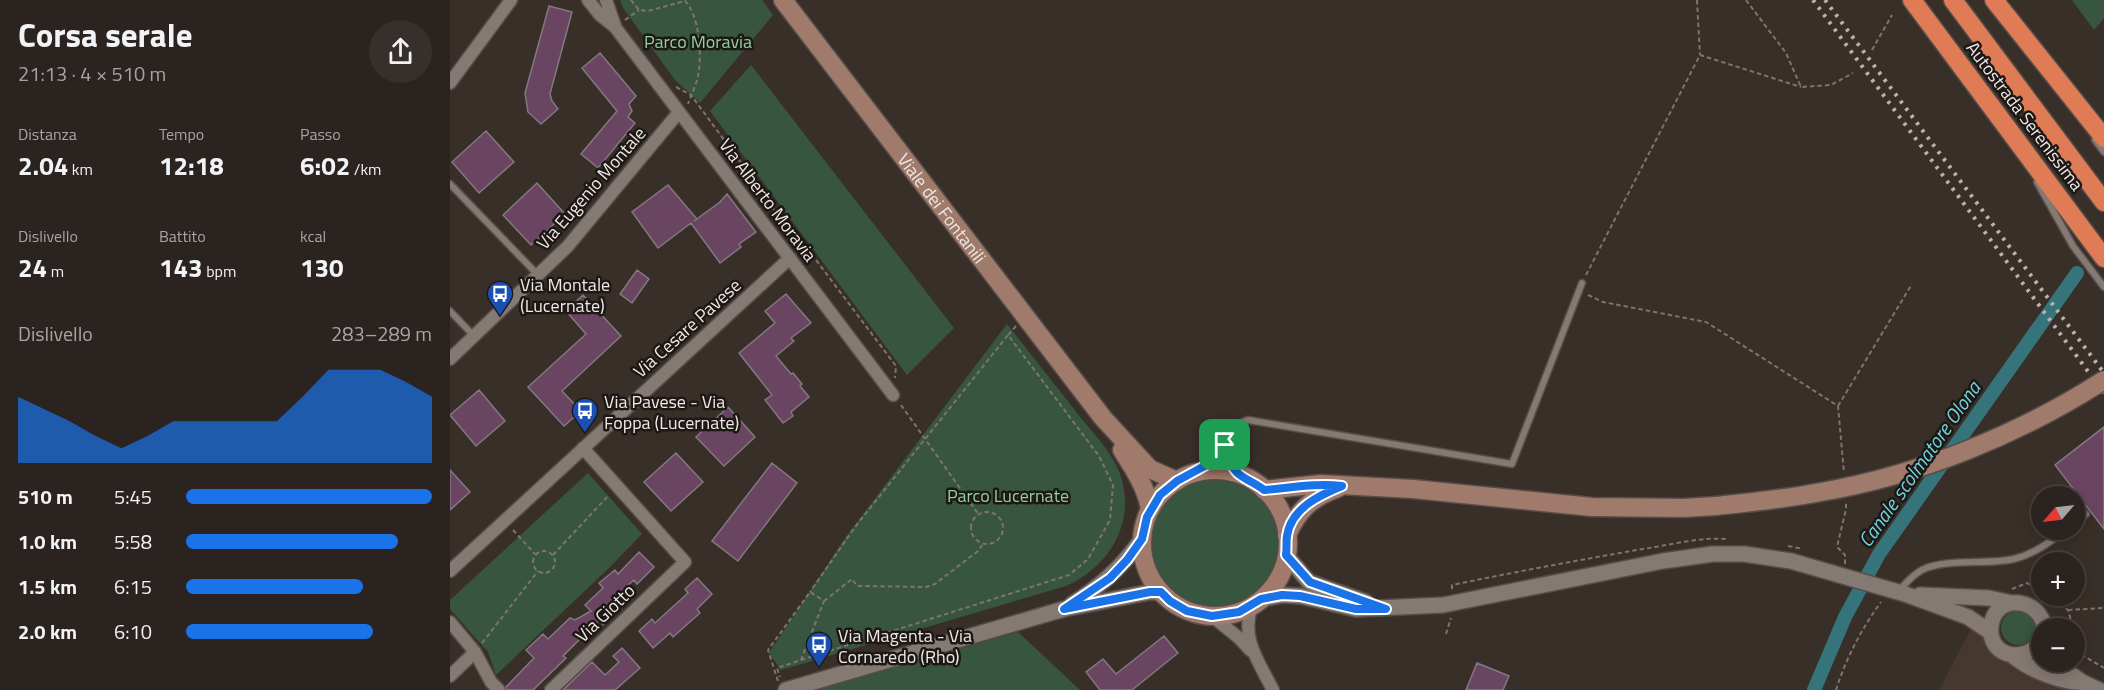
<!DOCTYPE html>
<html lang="it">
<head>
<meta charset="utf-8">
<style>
  :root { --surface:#2b231f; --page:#372f2c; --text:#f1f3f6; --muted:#a6a4a4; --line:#47403d; --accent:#1a73e8 }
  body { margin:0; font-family:"Titillium Web",sans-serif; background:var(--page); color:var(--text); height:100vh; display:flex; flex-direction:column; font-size:22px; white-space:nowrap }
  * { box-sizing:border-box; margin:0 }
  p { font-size:20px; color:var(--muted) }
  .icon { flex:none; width:33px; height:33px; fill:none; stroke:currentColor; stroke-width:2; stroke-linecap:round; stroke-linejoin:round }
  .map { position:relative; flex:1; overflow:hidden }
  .sheet { display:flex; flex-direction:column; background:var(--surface); width:450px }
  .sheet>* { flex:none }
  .needle { width:39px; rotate:242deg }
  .fabs { position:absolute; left:1581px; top:486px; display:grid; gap:12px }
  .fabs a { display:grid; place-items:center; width:54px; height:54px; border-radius:50%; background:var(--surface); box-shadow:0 3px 15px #0003,0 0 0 2px var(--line); font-size:30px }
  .pin { position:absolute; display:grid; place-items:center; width:51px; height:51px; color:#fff; margin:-26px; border-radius:12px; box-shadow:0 3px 9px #0006 }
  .round { display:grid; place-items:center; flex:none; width:63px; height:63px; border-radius:32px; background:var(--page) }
  .head { display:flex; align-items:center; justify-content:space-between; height:102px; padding:0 18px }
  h1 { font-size:33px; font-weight:700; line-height:45px }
  .figures { display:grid; grid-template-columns:repeat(3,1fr); gap:9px; height:102px; padding:6px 18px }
  .figures div { display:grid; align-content:center }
  .figures b { font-size:26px; font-weight:700 }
  .figures small { font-size:16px; font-weight:400 }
  .figures p { font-size:16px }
  .chart { height:168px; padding:12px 18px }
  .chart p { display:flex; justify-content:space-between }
  .chart svg { width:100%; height:108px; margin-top:6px; fill:var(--accent); opacity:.7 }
  ul { padding:0 18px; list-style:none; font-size:20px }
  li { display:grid; grid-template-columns:96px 72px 1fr; align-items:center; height:45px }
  li i { height:15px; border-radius:8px; background:var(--accent) }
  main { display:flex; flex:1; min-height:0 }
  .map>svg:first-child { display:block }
</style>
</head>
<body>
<main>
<section class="sheet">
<div class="head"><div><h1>Corsa serale</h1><p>21:13 · 4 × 510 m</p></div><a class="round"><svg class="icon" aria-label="share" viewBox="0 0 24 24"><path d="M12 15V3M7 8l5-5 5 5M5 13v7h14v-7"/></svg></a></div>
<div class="figures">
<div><p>Distanza</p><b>2.04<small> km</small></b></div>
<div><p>Tempo</p><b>12:18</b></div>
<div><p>Passo</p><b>6:02<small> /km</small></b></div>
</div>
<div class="figures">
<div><p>Dislivello</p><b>24<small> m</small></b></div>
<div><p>Battito</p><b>143<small> bpm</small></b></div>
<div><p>kcal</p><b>130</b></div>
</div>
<div class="chart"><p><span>Dislivello</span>283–289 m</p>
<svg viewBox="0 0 160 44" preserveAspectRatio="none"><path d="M0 44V17L10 22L20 27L30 33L40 38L50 33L60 27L70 27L80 27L90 27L100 27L110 17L120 6L130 6L140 6L150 11L160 17V44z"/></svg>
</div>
<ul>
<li><b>510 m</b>5:45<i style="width:100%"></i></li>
<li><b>1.0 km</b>5:58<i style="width:86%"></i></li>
<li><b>1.5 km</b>6:15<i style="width:72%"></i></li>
<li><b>2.0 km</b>6:10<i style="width:76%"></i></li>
</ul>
</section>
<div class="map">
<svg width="1654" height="690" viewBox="0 0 1654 690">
  <rect width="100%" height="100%" fill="#392f29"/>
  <!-- built -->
  <path fill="#47382f" d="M1522,627l11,9 3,8 13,15 10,3 9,9 57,19h-136z"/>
  <!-- green -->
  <path fill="#385540" d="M170,0h142l11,15 -73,88 -25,-23 -52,-72z
    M1622,0h32v18l-10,12z
    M301,65l203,263 -47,47 -197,-264z
    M557,324c25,32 50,63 74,94 14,17 32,36 39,56 17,48 -11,93 -54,112l-285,84 -12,-17 76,-115z
    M138,473l54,61 -31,32 -115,109 -8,-23 -38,-43v-9z
    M702 543a63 63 0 1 1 126 0a63 63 0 1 1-126 0Z
    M1551 628a17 17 0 1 1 34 0a17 17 0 1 1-34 0Z
    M568,632l62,58h-267z"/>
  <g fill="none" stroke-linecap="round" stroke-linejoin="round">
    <!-- canal -->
    <path stroke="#36747b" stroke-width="14" d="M1364,690l31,-73 34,-63 198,-281"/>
  </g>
  <!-- building -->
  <path fill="#6a4561" stroke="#837880" stroke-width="1.5" d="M99,6l23,6 -22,82 2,7 6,8 -17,15 -13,-12 -3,-19z
    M150,53l36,43 -7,8 3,7 -4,6 7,6 -37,45 -17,-14 36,-43 -35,-43z
    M36,131l28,31 -35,31 -27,-31z
    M87,183l28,31 -34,31 -28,-30z
    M218,185l29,34 -3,2 26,-19 7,-8 29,38 -17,12 2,3 -21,16 -29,-40 -33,25 -26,-36z
    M187,270l12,9 -17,24 -12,-9z
    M336,294l25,29 -20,15 3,3 -18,15 15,18 2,-1 9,11 -2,2 9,11 -18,15 2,4 -10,7 -18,-23 7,-5 -33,-42 36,-30 -10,-12z
    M133,295l38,41 -59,55 19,20 -17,15 -36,-39 58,-53 -20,-23z
    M29,390l26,31 -29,25 -26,-31z
    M278,407l27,30 -31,29 -28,-29z
    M1654,427v102l-49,-64z
    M226,453l27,29 -32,29 -27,-29z
    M322,463l25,20 -59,78 -26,-20z
    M0,470l20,22 -20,18z
    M189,552l15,15 -17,17 -3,-4 -14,12 3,3 -19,16 6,7 -7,7 -4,-5 -36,36 3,2 -33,32h-26l-1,-3 28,-29 -8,-8 17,-16 5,5 22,-21 5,2 16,-9 -6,-6 18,-17 -4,-5 16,-13 3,4z
    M247,578l15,16 -15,15 3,4 -27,24 -3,-4 -17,15 -14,-17 13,-12 3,4 33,-30 -3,-4z
    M714,636l14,17 -46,37h-32l-14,-18 17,-13 13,15z
    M172,648l18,20 -25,22h-52l29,-28 13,13 14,-13 -6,-6z
    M1027,663l32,13 -6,14h-37z"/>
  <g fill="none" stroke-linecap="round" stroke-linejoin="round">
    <defs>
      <path id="service" d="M1645,140l9,12
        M1587,182l36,64 31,41
        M0,184l88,91
        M0,311l24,25
        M775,445l6,19 7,10
        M743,474l17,-11 15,-18 8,-19 15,-6 264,44 70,-181
        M1624,523l12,-9
        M1448,591c8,-7 14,-16 24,-21 23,-12 66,-5 92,-11 20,-5 36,-17 52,-29"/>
      <path id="minor" d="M138,0l12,15 15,12 278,368
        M156,0l9,26
        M0,83l61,-83
        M0,359l118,-113 111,-134
        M0,571l340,-313
        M802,606c-12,32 7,56 21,84
        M762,616l27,22 11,12
        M0,622l25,30 16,30 8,8
        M0,676l25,-24
        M101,690l134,-128 -102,-114"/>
      <path id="tertiary" d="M836,555l23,27 57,20
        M1470,595l69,3 23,5
        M811,599l21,-4 19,1 55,13 87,-4 220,-44 50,-7h31l47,7 114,33 63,23 22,15
        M622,604c30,-19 49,-36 70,-65
        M1592,640c-19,28 -59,14 -50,-19 8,-29 50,-21 52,7
        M1562,655c16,14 49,28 70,27
        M1603,662l29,20 17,8
        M336,690l278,-81 86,-17h11"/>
      <g id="secondary">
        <path id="s1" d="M333,0l320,418 47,51 27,12"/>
        <path d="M672,450c12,19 24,37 28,59"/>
        <circle cx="765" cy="543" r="73"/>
        <path d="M814,490l57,-6 92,5 179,18 92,1 32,-2"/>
        <path d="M837,535c11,-25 25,-38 51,-47"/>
      </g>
      <path id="motorway" d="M1462,0l192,258
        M1503,0l151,202
        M1544,0l110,138"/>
    </defs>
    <!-- service casing -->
    <use href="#service" stroke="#564d49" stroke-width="9"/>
    <!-- minor casing -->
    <use href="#minor" stroke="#564d49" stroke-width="15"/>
    <!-- tertiary casing -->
    <use href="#tertiary" stroke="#564d49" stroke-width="18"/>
    <!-- secondary casing -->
    <use href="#secondary" stroke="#564d49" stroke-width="21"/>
    <!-- motorway casing -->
    <use href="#motorway" stroke="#564d49" stroke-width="21"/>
    <!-- path -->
    <path stroke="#7d746f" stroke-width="2" stroke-dasharray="4.5 3" stroke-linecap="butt" d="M181,0l8,10 9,1 37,-10c15,15 17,56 13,75 -2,10 -7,19 -10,28
      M1247,0l3,55
      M1296,0l40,53 15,34 30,-2 22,-12
      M175,20l14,-10
      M1422,50l20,-35
      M226,87l15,8 81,110c9,22 26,42 44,55l80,106 -1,12
      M1136,275l114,-220 101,32
      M1138,295l15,7 103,20 132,84 6,67
      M558,335l8,-9
      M451,405l78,110
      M1388,406l74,-122
      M521 528a16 16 0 1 1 32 0a16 16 0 1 1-32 0Z
      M63,530l22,24
      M1338,546l15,3
      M83 562a11 11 0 1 1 22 0a11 11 0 1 1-22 0Z
      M103,555l55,-59
      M1395,564v-9l-8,-8 9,-38v-7
      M1002,589v-4c63,-13 127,-25 191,-36 27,-4 56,-12 83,-10
      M1562,589l15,-6 15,9
      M1597,596l21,14 5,18
      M374,601l28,-22 5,7 69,1 9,-3 43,-33 5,-7
      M1618,610l36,-2
      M1624,633l8,22 22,13
      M996,634l5,-16
      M32,643l56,-72
      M351,660l268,-85 19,-16 22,-39 3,-35 -14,-29 -91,-121 -153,192 -45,65
      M328,681l-10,-31 42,-58 14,9 -23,59 -24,8 3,9
      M1386,690c10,-32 26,-62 45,-88"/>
    <!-- service -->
    <use href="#service" stroke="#857973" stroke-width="6"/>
    <!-- minor -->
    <use href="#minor" stroke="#857973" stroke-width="12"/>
    <!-- tertiary -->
    <use href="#tertiary" stroke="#857973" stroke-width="15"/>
    <!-- secondary -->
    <use href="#secondary" stroke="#a07a6a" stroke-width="18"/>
    <!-- motorway -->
    <use href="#motorway" stroke="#e07c55" stroke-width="18"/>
    <!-- rail -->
    <path stroke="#bab2ae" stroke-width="4" stroke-dasharray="3 6" stroke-linecap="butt" d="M1363,0l291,393
      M1375,0l279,373"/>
    <defs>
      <path id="secondary-bridge" d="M1266,506c35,-4 70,-7 105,-14 99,-17 199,-58 283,-112"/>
    </defs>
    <!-- secondary-bridge casing -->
    <use href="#secondary-bridge" stroke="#564d49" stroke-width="21" stroke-linecap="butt"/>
    <!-- secondary-bridge -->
    <use href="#secondary-bridge" stroke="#a07a6a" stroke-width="18"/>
  </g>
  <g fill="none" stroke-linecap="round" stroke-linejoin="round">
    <defs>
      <path id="route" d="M775,445c3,9 6,24 15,30 8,6 17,9 24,15 27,-2 51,-7 78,-4 -22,9 -51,22 -55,50 -1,6 0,13 -1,19l24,27 76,27h-30l-56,-13 -18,-1 -21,4 -22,13 -27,4 -25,-5 -17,-10 -9,-9h-11l-86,17 46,-31 17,-18 15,-21 5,-22 13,-22 17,-14 33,-18z"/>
    </defs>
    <!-- route casing -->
    <use href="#route" stroke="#fff" stroke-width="12"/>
    <!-- route -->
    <use href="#route" stroke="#1a73e8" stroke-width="8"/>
  </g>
  <!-- icons -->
  <defs>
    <symbol id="bus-pin" viewBox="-11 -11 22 30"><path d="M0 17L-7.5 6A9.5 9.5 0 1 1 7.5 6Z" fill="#1a4fb4" stroke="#1d1815"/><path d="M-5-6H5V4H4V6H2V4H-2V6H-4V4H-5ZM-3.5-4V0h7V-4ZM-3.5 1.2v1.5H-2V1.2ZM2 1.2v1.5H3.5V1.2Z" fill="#fff"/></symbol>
  </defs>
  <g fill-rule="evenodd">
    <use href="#bus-pin" x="35" y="279" width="30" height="40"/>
    <use href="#bus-pin" x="120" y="396" width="30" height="40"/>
    <use href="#bus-pin" x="354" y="630" width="30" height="40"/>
  </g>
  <g text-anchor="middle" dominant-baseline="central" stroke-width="5" stroke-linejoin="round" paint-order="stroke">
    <!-- park labels -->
    <g font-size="18" fill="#8fd0a0" stroke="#1d1815">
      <text x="248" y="41">Parco Moravia</text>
      <text x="558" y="495">Parco Lucernate</text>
    </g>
    <!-- street labels -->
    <g font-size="18" fill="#efe8e5" stroke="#1d1815">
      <text transform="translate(1575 116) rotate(53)">Autostrada Serenissima</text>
      <text transform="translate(141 188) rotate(-49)">Via Eugenio Montale</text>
      <text transform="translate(318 200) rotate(53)">Via Alberto Moravia</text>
      <text stroke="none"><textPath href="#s1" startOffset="262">Viale dei Fontanili</textPath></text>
      <text transform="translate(237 328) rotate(-42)">Via Cesare Pavese</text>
      <text transform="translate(155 613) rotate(-44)">Via Giotto</text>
    </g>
    <!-- poi labels -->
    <g font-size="18" fill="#efe8e5" stroke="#1d1815" text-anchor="start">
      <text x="70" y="284">Via Montale<tspan x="70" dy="21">(Lucernate)</tspan></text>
      <text x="154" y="401">Via Pavese - Via<tspan x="154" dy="21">Foppa (Lucernate)</tspan></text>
      <text x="388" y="635">Via Magenta - Via<tspan x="388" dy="21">Cornaredo (Rho)</tspan></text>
    </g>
    <!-- water labels -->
    <g font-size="20" font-style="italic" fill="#71d5e0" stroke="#1d1815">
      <text transform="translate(1469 464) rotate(-55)">Canale scolmatore Olona</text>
    </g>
  </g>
</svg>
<div class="fabs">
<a><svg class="needle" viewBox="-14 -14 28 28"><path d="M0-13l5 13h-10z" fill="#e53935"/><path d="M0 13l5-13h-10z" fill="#a6a4a4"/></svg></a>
<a>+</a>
<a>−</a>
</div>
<div class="pin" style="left:775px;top:445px;background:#1e9e55"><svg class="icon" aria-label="arrive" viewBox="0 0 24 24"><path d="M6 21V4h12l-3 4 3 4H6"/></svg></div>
</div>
</main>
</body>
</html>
